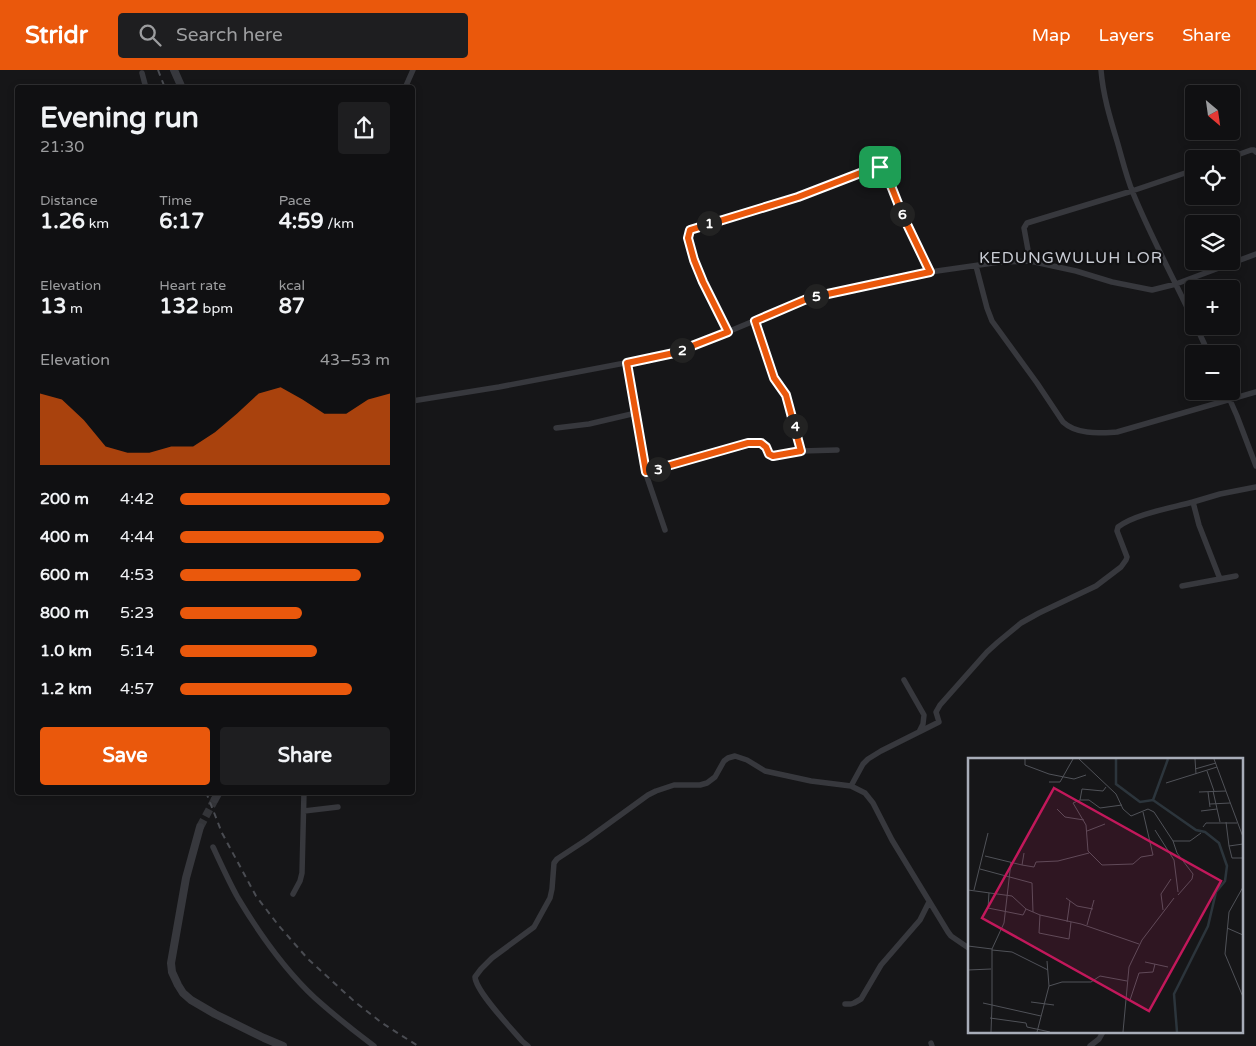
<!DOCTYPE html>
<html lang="en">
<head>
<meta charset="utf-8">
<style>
  :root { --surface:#101012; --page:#1e1e20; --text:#f1f3f6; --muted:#9c9d9f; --line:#303032; --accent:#ea580c }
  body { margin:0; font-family:"Varela Round",sans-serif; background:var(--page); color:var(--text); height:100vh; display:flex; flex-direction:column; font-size:19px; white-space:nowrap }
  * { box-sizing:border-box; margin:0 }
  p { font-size:16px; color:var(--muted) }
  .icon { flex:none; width:28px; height:28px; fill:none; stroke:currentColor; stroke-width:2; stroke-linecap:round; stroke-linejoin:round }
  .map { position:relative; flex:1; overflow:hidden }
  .sheet { position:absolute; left:15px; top:15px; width:400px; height:710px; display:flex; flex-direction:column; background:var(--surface); border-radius:5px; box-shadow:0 2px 8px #0003,0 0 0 1px var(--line) }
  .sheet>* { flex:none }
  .needle { width:32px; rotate:151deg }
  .buttons { position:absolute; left:1185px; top:15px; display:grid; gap:10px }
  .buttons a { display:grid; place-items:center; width:55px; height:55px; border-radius:5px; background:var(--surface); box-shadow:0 2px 8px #0003,0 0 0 1px var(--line); font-size:25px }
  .pin { position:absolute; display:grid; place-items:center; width:42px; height:42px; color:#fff; margin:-21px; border-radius:10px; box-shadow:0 2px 8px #0006 }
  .km { position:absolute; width:25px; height:25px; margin:-12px; border-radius:50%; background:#222; color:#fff; font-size:14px; line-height:25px; text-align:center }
  .round { display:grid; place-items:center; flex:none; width:52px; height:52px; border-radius:5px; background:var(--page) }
  .overview { display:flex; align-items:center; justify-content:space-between; height:85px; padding:0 25px }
  h1 { font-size:28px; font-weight:700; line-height:38px }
  .stats { display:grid; grid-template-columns:repeat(3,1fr); gap:8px; height:85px; padding:5px 25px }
  .stats div { display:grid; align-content:center }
  .stats b { font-size:21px; font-weight:700 }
  .stats small { font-size:14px; font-weight:400 }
  .stats p { font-size:14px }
  .chart { height:140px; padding:10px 25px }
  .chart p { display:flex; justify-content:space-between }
  .chart svg { width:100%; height:90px; margin-top:5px; fill:var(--accent); opacity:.7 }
  .cta { display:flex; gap:10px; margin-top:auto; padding:10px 25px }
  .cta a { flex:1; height:58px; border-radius:5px; background:var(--accent); color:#fff; font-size:20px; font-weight:700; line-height:58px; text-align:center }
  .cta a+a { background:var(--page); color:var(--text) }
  ul { padding:0 25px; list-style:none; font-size:16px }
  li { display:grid; grid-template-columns:80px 60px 1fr; align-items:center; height:38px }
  li i { height:12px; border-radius:6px; background:var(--accent) }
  header { display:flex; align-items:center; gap:30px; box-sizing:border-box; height:70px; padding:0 25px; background:var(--accent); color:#fff }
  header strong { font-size:24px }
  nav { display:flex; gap:28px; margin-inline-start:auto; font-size:18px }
  .search { width:350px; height:45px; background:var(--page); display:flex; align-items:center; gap:12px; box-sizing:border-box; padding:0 18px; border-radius:5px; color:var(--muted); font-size:19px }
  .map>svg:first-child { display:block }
</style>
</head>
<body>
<header>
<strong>Stridr</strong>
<div class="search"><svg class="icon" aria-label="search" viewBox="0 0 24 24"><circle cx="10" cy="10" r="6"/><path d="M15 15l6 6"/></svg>Search here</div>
<nav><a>Map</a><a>Layers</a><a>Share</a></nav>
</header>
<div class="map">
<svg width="1256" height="976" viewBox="0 0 1256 976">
  <rect width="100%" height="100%" fill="#161618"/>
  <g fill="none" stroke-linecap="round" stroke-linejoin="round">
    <!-- tertiary-tunnel -->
    <path stroke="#333438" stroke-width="8" stroke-dasharray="8 4" stroke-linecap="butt" d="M200,757l15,-28"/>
    <!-- minor -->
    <path stroke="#37383d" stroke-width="5.5" d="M1101,0c2,25 9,48 16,71 5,17 9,35 16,52 18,44 41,86 61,129
      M142,3l4,15
      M405,18l8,-18
      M1226,89l25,-9h3l2,2
      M1030,191l-6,-33 3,-5 105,-32 62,-21
      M976,196l11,42 5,13 45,62 26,39c14,13 36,11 54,10l139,-40
      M755,251l19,57 12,17 15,56
      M1196,256l13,28
      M728,262l-25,-50 -9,-22 -6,-22 1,-5 4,-5 105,-31 78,-30 6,2 4,4 17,43 27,56
      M627,293l20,114 18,53
      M1226,321l11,25 19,50
      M412,331l87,-14 168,-32 22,-7 17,-7 103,-43 121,-26 70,-10 30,-1 46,10 36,11 40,8 24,-6 80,-30
      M556,358l33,-4 47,-11
      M646,402l102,-29h13l5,4 3,7 4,2 28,-5 36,-1
      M1220,509l-21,-54 -6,-23 27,-8 36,-7
      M1182,516l54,-10
      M904,610l20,35 -1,9 -4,8
      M851,716l12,-22 5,-5 13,-8 58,-29 -3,-10 4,-7 47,-53 11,-10 23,-19 18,-10 57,-27 25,-19 5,-7 1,-3 -10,-26 1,-4c17,-13 53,-19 75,-25
      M304,741l34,-4
      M213,777c8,17 16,35 25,51 21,35 47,72 77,100 19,17 39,33 59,48
      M293,824l7,-13 2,-8 2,-81
      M845,934h6l3,-1 7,-4 20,-34 39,-45 9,-18
      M931,973l1,3
      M528,976l-6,-5c-10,-12 -46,-49 -47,-64l6,-8 11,-11 42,-31 16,-29 2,-9 2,-26 3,-4 29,-19 62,-45 8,-4 18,-6h26l7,-2 8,-6 9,-16 4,-3 7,-2 12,4 18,11 46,10 40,5 14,7 8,10 19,37 56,92 3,4 19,13
      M1090,976l9,-7 4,-7"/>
    <!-- tertiary -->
    <path stroke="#37383d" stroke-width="8" d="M174,0l8,18
      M215,729l4,-7
      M200,757l-14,51 -15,85 1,9 6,13 5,8 8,7 24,14 49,24 19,8"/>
    <!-- rail -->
    <path stroke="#4a4c52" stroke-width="2" stroke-dasharray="6 5" stroke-linecap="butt" d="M158,0l7,18
      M206,722l16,41 34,63 23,30 29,33 47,43 27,21 36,23"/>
  </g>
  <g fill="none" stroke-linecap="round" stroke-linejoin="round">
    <defs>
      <path id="route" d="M876,97l6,2 4,4 17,43 27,56 -121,26 -54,23 19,57 12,17 15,56 -28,5 -4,-2 -3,-7 -5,-4h-13l-102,29 -19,-109 47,-10 54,-21 -25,-50 -9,-22 -6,-22 2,-8 108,-33z"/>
    </defs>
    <!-- route casing -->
    <use href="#route" stroke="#fff" stroke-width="10"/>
    <!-- route -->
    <use href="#route" stroke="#ea580c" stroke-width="6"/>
  </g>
  <g text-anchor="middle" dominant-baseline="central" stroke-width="4.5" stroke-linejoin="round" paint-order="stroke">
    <!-- quarter labels -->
    <g font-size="16" letter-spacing="1" fill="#c9ccd4" stroke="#111113">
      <text x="1071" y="188">KEDUNGWULUH LOR</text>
    </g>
  </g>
  <!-- overview -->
  <g transform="translate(968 688)">
    <rect width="275" height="275" fill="#161618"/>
    <path fill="none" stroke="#2c353c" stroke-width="2.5" d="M148,1v25l24,18 13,-2 43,30 9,2 14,11 8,23 -2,15 -9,11 -8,34 -34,68 3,38M185,42l15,-41"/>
    <path fill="none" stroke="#505258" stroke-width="1" d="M57,1v6l24,9 25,5 12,-4M111,1l37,35 7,15 8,7 17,-7 6,3 19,29 4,12 16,21 -1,5 -14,16M227,1l1,15M246,1l29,78M227,11l21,-6M239,13l7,20M81,24h11l13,-23M198,25l51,-16M138,29l-3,4 -21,-2 -2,11 -7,3 13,22 2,26 14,14 31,-1 8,-7 12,-2 -10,-43M245,33l7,31M231,34l27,-1M240,34l2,15M112,42h9l11,8 22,-3M242,46l20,-1M89,51l8,8 19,3M233,53l16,-2M258,64l3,24 14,-2M235,69l3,-4h31M187,72l19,30 4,32M119,73l18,-7M205,83h17l11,-8M261,88l3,12h11M17,98l37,9 2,-12M43,104l-7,61 -12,26v56l49,11M54,107l12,2 2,-5 22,-1 31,-8M12,111l52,14 1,29M275,129l-14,25 -4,42 18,43M0,132l44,6 14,13 14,6 41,9 58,20M6,132l14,-57M21,135l-1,15 35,7 3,-6M98,140l11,8 16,3M195,152l-2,-16 10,-15M72,157l-1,18 30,6 2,-17M99,164l3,-21M119,167l7,-25M259,170l16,7M0,188l24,3M24,192l20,2 36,18M79,203l2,25M177,204l23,5M0,212l23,-1M171,215l14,-1 2,-8M162,242l9,-27M63,244l23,3M15,245l9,2 -1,27M22,260l36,5 1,4 23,5M69,274l12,-46 13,-4h29l9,-6 27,5M155,274l6,-65 13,-27 32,-42"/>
    <path fill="#c2185b" fill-opacity="0.15" stroke="#c2185b" stroke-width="2.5" d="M86,30l167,93 -72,130 -167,-93z"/>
    <rect width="275" height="275" fill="none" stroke="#a8adb8" stroke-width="2.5"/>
  </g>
</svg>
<div class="buttons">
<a><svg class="needle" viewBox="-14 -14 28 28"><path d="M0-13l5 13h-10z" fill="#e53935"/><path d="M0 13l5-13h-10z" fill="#9c9d9f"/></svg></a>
<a><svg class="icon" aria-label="locate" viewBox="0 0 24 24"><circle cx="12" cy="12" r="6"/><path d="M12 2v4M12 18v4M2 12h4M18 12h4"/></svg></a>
<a><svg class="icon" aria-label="layers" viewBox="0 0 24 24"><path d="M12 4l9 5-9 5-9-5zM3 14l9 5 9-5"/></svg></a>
<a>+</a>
<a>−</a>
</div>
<div class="pin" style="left:880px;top:97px;background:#1e9e55"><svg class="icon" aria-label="arrive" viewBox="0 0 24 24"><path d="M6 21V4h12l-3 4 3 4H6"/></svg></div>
<b class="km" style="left:709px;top:153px">1</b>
<b class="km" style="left:682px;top:280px">2</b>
<b class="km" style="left:658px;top:399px">3</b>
<b class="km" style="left:795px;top:356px">4</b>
<b class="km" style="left:816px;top:226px">5</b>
<b class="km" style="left:902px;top:144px">6</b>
<section class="sheet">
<div class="overview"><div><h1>Evening run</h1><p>21:30</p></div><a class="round"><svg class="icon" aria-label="share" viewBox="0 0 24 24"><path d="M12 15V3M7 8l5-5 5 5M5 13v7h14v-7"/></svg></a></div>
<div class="stats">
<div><p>Distance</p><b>1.26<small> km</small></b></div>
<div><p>Time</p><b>6:17</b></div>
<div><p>Pace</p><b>4:59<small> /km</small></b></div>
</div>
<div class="stats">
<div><p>Elevation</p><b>13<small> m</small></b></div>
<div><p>Heart rate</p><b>132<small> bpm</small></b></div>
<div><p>kcal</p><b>87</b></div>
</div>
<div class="chart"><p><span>Elevation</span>43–53 m</p>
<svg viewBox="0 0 160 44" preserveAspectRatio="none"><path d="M0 44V9L10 12L20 22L30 35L40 38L50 38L60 35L70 35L80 28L90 19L100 9L110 6L120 12L130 19L140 19L150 12L160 9V44z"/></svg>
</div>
<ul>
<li><b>200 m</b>4:42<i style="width:100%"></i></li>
<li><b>400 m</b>4:44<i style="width:97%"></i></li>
<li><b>600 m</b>4:53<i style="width:86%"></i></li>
<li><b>800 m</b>5:23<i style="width:58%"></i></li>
<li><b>1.0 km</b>5:14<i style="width:65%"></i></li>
<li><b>1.2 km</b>4:57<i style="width:82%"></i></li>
</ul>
<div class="cta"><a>Save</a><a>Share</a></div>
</section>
</div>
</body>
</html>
